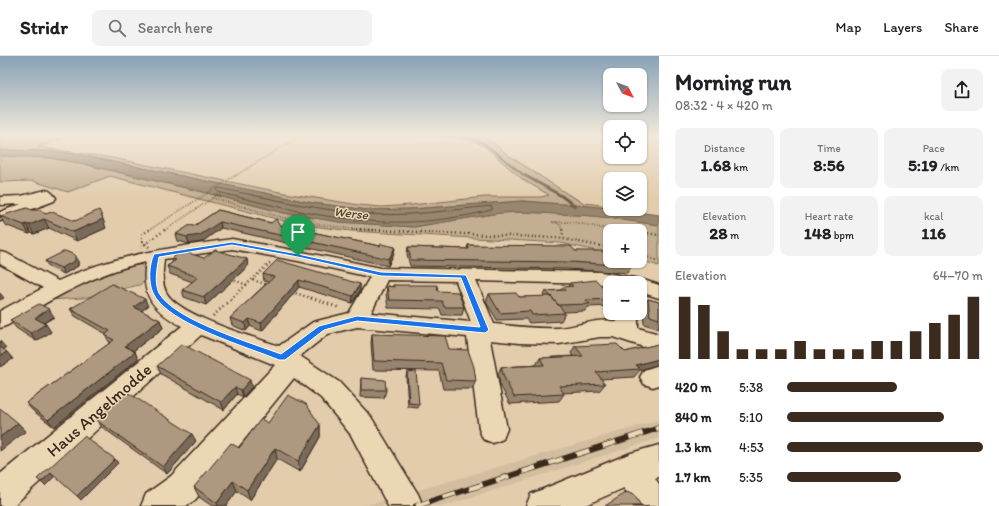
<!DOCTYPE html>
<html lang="en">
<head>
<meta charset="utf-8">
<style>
  :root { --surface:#fff; --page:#f2f2f2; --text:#202124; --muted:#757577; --line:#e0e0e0; --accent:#3b2a1e }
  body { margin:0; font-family:Itim,sans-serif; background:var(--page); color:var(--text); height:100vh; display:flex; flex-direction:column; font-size:15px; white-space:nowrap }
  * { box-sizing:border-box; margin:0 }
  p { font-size:13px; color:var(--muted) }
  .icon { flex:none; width:22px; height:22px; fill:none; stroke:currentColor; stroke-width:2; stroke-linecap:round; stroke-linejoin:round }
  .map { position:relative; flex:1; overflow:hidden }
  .side { display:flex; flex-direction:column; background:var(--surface); width:340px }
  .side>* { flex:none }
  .needle { width:26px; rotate:131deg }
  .controls { position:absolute; left:603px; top:12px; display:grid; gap:8px }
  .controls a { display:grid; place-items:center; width:44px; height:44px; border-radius:8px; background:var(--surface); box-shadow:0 1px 3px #0004; font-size:20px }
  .pin { position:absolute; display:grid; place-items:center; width:34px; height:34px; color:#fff; margin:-41px -17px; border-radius:50% 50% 50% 0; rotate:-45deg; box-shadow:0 0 4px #0007 }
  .pin .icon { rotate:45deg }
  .round { display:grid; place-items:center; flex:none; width:42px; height:42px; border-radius:8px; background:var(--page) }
  .head { display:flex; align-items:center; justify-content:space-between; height:68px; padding:0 16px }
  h1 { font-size:22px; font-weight:800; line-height:30px }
  .stats { display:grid; grid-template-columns:repeat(3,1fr); gap:6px; height:68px; padding:4px 16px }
  .stats div { display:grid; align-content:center; border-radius:8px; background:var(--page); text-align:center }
  .stats b { font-size:17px; font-weight:800 }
  .stats small { font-size:11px; font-weight:400 }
  .stats p { font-size:11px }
  .chart { height:112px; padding:8px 16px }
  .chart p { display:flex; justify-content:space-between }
  .chart svg { width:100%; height:72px; margin-top:4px; stroke:var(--accent); stroke-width:6 }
  ul { padding:0 16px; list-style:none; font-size:13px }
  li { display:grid; grid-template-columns:64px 48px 1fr; align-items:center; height:30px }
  li i { height:10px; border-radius:5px; background:var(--accent) }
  header { display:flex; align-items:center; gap:24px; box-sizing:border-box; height:56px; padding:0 20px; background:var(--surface); border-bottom:1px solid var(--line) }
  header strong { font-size:19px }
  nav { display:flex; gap:22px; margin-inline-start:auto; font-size:14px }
  .search { width:280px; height:36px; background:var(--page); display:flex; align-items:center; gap:10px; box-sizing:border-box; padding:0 14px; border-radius:8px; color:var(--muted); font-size:15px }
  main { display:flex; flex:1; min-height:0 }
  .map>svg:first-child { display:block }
</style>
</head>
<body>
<header>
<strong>Stridr</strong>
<div class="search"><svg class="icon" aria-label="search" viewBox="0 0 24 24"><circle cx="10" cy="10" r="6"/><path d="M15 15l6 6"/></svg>Search here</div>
<nav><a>Map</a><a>Layers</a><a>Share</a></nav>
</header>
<main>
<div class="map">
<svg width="659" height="450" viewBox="0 0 659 450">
  <rect width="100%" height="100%" fill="#e2ccac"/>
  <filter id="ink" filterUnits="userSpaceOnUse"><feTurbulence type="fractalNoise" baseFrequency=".025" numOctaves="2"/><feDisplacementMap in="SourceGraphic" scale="8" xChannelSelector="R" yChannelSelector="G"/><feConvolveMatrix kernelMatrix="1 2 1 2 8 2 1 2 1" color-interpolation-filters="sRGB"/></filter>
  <g filter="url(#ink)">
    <!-- built -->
    <path fill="#d2bd9f" d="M659,364v18l-215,68h-80z"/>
    <!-- green -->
    <path fill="#c3ae91" stroke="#7f6c58" d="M0,79h71l-32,12 73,11 173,35 74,12 22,2 31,-2 73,-8h56l8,-2 -27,-16 -34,-30 -11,-7 -20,-4 -59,-3h70l22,5 18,15 61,40 15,8 26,3v2l-88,-7 -111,8 -43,1 -55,-7 -238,-49 -24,-3 -51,-1z
      M0,100l50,2 29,5 124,29 81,21 56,9 74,5 85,-14 23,-1 72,4 65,9v41l-19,-6v-29h-30v23l-49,-11 -210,-12 -55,-7 -186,-48 -42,16 -35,-11 -33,1z
      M136,207l7,3 3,8v7l-7,4 -56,13 -34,2 40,-22z"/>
    <!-- water -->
    <path fill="#99866e" stroke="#73614e" d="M0,94l51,1 24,3 238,49 55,7 43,-1 111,-8 68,5 69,9v10l-65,-9 -72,-4 -23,1 -85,14 -74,-5 -56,-9 -81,-21 -124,-29 -29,-5 -50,-2z"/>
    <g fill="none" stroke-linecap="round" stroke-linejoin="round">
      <!-- shore -->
      <path stroke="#614f3e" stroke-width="1" d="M219,132c49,10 98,22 147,26 41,3 84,-4 125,-8l2,3c-11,4 -24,6 -36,8 -82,15 -159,-5 -239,-25l-1,-3z"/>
      <!-- stream-far1 -->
      <path stroke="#73614e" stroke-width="2" d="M445,79l30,4 10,5 40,32"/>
      <!-- stream -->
      <path stroke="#73614e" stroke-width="3" d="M524,119l36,20 15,11"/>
      <defs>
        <path id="minor" d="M46,134c5,1 7,4 10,8l-2,3 -54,20v-9l21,-8 -21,1v-8l21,-1z
          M232,183l66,12 83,17 220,4 39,7 19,6v13l-19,-6v-9h-30v2l-9,-1 -125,-3 18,43c21,2 43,5 64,4 19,-1 40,-11 58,-6v-9h22v15l21,6v18l-46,-15h-13l-41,7 -40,-1 -29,-3 17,89 -4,10 -10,4 -10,-4 -4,-10 -12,-92 -110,-10 -29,7 -28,22 39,26 32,35 47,77 5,12h-35l-37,-71 -30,-37 -27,-20 -99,122 -9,6h-45l5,-12 25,-18 104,-111 -74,-30 -188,171h-13v-32l182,-148c-28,-15 -42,-30 -36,-64 -50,10 -95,38 -138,63l-8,3v-17l43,-23 -43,-24v-12l6,1 52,28c58,-27 112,-33 174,-42zM232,193l66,12 72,16 -21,36 -36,9 -34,24c-25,-9 -101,-30 -113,-54 -5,-10 -3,-22 -2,-33zM387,224l69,1 15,41 -100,-9z
          M659,309v20l-6,2 -9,-3 -4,-7 4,-7z
          M659,389v32l-4,1 4,6v22h-25l-10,-18 -41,18h-57l5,-12 100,-41z"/>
      </defs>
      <!-- minor casing -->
      <use href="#minor" stroke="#3b2a1e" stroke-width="3"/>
      <!-- path-far3 -->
      <path stroke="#3b2a1e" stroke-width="1.5" stroke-dasharray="0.5 1.5" stroke-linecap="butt" d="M235,120l66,-41"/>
      <!-- path-far2 -->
      <path stroke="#3b2a1e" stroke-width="2" stroke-dasharray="0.5 2" stroke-linecap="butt" d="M215,138l6,1
        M213,142l5,-3
        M149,174l87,-55
        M165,174l48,-32 85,24 55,7 21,1
        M562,174l-2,-6 -8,-2h21l38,8"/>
      <!-- path-far1 -->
      <path stroke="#3b2a1e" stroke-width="2.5" stroke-dasharray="1 3" stroke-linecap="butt" d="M352,173l206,9 52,10
        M606,173l10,2
        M626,175h9
        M640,176l19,3
        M561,182l2,-5 -1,-4
        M141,191l25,-18
        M149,191l-6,-5 -2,-7 10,-6
        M640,199l19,6
        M231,223l16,6
        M253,224l15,5
        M292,236l22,7
        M231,243l40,-37"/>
      <!-- path -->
      <path stroke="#3b2a1e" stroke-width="3" stroke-dasharray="1 3.5" stroke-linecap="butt" d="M311,242l29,10
        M213,260l19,-18"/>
      <!-- minor -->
      <use href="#minor" fill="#ecd7b5" fill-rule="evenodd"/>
      <defs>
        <path id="rail" d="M416,450l243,-78"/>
      </defs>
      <!-- rail casing -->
      <use href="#rail" stroke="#3b2a1e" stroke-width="6"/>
      <!-- rail -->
      <use href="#rail" stroke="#ecd7b5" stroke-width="4.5" stroke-dasharray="14" stroke-linecap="butt"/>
    </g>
    <!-- wall -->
    <path fill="#96846e" stroke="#3b2a1e" d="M218,154l74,18 88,18 15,1 -1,6 -6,13 -167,-38 -19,14 -13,2 -11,-3 -2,-7 18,-8z
      M45,158l30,7 31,7 -29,13 -28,-13 -15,6 -3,-1 -2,1 -24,-9 -5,-9z
      M468,189l107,6 29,2 28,13 -5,7 -60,-4 -157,-3 -3,-12 1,-7 59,2z
      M75,199l3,5v6l-14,8 -15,-7 -4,-6z
      M171,203h76l1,7 -42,39 -22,-8 -2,-7 11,-8 -23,-8 -3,-8 5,-3z
      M263,218l97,10v7l-8,12 -53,-16 -37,44 -12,-5 -4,5 -14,-6 -2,-7 38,-36 -4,-1z
      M570,227l40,11v12l-22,1 -3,4 -21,1 1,1 -4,8 -32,2 -3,-4 -29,1 -11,-18 3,-8 30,3h24l3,-6 15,-1 2,-3h5z
      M393,229l45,6 26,16 -2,8h-20l-2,-6 -52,-1 -2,-14 1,-8 6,1z
      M648,243l11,3v27l-15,-5 -1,-17z
      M148,250l-7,5 19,9 3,8 -30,23 2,1 3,7 -84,68 -22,-17 -6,-7 84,-60 -5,-8 1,-1 -31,-18 -5,-7z
      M54,261l-10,6 7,9 -15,9 -20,-13 -6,-8z
      M372,278l77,15 27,32 -4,8h-29l-4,-18 -66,-1 -2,-27z
      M659,288v20l-19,6 -6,7 -33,2 4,5 -6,7 -36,2 1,1 -5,7 -49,3 -10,-19 -2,-11 3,-7 35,-2 4,-7 33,-2 -2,-3 4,-7 50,6z
      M157,310l95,21 -9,10 -6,-3 -13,16 -63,-36z
      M407,316l12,32 -1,4 -10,-1 -2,-31z
      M361,322l25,12 -2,8 -24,-1z
      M96,364l100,21 -29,33 -65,-47z
      M268,367l52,2v12l-20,35 -23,-13 -27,41 -13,-9 -11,15h-14l-13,-9 -5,-10z"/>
    <!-- shaded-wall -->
    <path fill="#7a6b5a" stroke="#3b2a1e" d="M44,163l5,9 -15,6 -5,-9z
      M103,163l3,9 -29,13 -4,-9z
      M220,166l1,6 -19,14 -13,2 -2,-7z
      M26,168l5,9 -2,1 -5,-9z
      M395,191l-1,6 -6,13 1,-7z
      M75,199l3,5v6l-14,8 -3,-6z
      M247,203l1,7 -42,39 -2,-8z
      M299,224v7l-37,44 -1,-8z
      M360,228v7l-8,12 1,-7z
      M0,237l4,5 -4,2z
      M145,243l3,7 -11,8 -3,-7z
      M49,253l5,8 -14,8 -5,-7z
      M249,263l1,7 -4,5 -1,-8z
      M160,264l3,8 -34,26 -4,-8z
      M46,268l5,8 -15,9 -5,-8z
      M0,285l6,7 -4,3 -2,-2z
      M7,296l6,7 -13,8v-11z
      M135,296l3,7 -84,68 -6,-7z
      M659,303v5l-19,6v-1l-4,-4z
      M250,324l2,7 -9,10 -2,-7z
      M235,331l2,7 -13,16 -3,-8z
      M18,367l8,8 -26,20v-14z
      M320,369v12l-20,35 -2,-11z
      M192,378l4,7 -29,33 -4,-7z
      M275,392l2,11 -27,41 -3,-10z
      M115,403l3,4 -37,37 -4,-4z
      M51,417l3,4 -9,9 -4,-4z
      M233,425l4,10 -11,15h-8l-1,-3z"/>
    <!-- building -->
    <path fill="#ae9980" stroke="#3b2a1e" d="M27,152l5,2h9l4,4 7,-2 23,9 24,-11 4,9 -30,13 -29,-13 -15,6 -3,-1 -2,1 -24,-9z
      M218,154l53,13 5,-4 3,6 13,3 88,18 1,-2 14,3 -6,12 -169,-37 -20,13 -13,2 -11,-3 14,-9 4,1z
      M468,189l103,1 4,5h27l2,2h6v8h17l5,5 -62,-4 -159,-2 -3,-13 61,2z
      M215,194l32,9 -43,38 -22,-7 16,-13 -31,-11 9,-6 -5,-1 11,-8 22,7z
      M65,195l10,4v6l-14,7 -16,-7z
      M277,204l83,24 -7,12 -54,-16 -38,43 -12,-4 -4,4 -15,-5 44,-41 -11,-3z
      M596,224l14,14v5l-24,1 4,4 -32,1 -12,-14 20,-1 -3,-3 10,-1 -3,-3z
      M112,228l33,15 -11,8 26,13 -35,26 10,6 -87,68 -22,-17 88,-63 -9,-5 5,-4 -40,-22z
      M393,229h44l1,6 20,1 6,15h-20l-2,-6 -53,-1 -2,-14 7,1z
      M516,237l3,4 32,-1 14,17 -33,2 -2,-4 -30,2 -11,-19z
      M648,243l11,3v17l-9,-3z
      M39,248l10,5 -14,9 11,6 -15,9 -21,-13z
      M372,278l73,2 4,13 19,1 6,17 2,14 -30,-1 -5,-17 -67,-2z
      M182,288l68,36 -9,10 -6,-3 -14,15 -64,-36z
      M617,288l8,8 33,-8h1v15l-23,6 4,4 -44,3 9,12 -46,2 5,8 -50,3 -10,-20 -3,-10 43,-2 -4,-7 43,-2 -8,-10z
      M0,291l7,5 -7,4z
      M416,315l3,33 -10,-1 -2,-31z
      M361,322l24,2 1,10h-25z
      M127,336l65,42 -29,33 -67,-47z
      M288,339l18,9 14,21 -22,36 -23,-13 -28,42 -14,-9 -16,22 -23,-16 37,-44 8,5 22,-29 7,4z
      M0,352l18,15 -18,14z
      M84,380l31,23 -38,37 -26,-23 -10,9 -4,-3z
      M627,436l8,4 6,10h-36z"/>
  </g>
  <!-- sky -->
  <linearGradient id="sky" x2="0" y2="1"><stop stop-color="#88a2b7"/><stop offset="0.56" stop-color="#f2e8da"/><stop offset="1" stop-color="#f2e8da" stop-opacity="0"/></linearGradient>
  <rect width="659" height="142" fill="url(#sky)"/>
  <!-- route -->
  <path fill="#1a73e8" stroke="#fff" fill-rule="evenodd" d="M232,186l66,12 83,18 85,3 23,55 -4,3 -128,-12 -33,9 -39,30h-6c-31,-13 -112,-36 -126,-67 -5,-11 -4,-28 1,-39zM232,189l66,12 83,19 80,2 19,49 -123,-11 -38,10 -38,28c-29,-11 -107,-34 -122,-61 -5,-11 -2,-25 0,-36z"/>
  <g text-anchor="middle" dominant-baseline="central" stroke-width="3" stroke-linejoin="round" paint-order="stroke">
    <!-- far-water labels -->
    <g font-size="13" font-style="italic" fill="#524132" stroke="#ecd7b5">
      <text transform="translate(351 157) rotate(7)">Werse</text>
    </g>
    <!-- near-street labels -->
    <g font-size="17" fill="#3b2a1e" stroke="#ecd7b5">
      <text transform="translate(99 354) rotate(-41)">Haus Angelmodde</text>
    </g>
  </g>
</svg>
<div class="controls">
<a><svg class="needle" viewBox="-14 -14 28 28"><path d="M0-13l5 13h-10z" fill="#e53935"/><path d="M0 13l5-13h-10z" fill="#757577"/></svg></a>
<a><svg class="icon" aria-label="locate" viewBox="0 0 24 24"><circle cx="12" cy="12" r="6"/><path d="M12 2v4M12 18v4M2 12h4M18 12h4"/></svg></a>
<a><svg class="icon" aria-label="layers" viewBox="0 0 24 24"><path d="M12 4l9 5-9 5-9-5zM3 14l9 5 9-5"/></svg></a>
<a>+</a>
<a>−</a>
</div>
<div class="pin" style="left:298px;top:200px;background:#1e9e55"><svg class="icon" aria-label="arrive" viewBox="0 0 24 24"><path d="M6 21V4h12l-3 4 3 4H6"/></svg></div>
</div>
<section class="side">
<div class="head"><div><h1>Morning run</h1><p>08:32 · 4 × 420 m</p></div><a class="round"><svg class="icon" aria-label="share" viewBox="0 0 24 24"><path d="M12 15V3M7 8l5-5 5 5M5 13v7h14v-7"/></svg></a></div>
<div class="stats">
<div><p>Distance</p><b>1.68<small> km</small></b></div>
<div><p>Time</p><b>8:56</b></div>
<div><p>Pace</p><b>5:19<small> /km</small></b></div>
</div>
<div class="stats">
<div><p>Elevation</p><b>28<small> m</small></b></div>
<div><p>Heart rate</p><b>148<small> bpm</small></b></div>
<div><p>kcal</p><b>116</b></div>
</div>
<div class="chart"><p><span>Elevation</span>64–70 m</p>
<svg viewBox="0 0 160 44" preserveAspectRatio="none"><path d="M5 44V6M15 44V11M25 44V27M35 44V38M45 44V38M55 44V38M65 44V33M75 44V38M85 44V38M95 44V38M105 44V33M115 44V33M125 44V27M135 44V22M145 44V17M155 44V6"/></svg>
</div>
<ul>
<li><b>420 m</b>5:38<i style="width:56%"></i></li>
<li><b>840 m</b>5:10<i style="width:80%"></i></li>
<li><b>1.3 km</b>4:53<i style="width:100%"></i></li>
<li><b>1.7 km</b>5:35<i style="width:58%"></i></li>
</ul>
</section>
</main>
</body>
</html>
